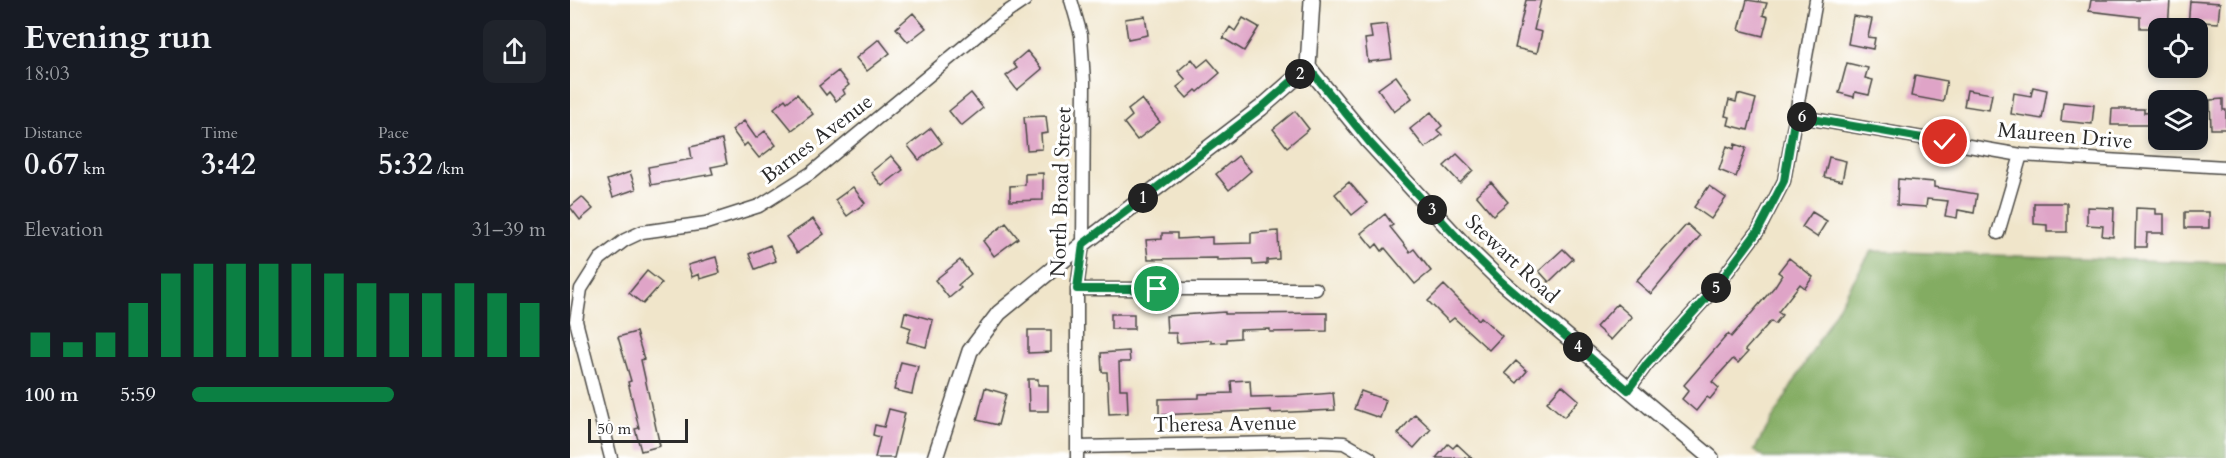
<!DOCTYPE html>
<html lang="en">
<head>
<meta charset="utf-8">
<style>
  :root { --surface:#171b24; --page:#20242c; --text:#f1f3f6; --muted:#9ea1a6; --accent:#0b8043 }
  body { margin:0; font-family:Cardo,serif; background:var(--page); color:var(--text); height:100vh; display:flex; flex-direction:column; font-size:22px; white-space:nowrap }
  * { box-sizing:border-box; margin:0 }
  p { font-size:20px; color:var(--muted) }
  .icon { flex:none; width:33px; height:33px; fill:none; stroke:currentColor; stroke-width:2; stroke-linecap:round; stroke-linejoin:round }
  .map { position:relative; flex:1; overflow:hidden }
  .sheet { display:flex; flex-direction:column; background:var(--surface); width:570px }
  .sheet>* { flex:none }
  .buttons { position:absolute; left:1578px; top:18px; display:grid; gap:12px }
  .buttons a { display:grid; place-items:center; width:60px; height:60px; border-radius:12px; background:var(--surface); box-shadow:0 3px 9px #0003; font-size:30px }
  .scale { position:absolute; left:18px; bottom:15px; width:100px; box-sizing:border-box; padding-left:6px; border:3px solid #2b2b2b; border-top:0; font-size:16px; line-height:21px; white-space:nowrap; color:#2b2b2b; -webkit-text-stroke:4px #fff; paint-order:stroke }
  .pin { position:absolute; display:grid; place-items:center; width:51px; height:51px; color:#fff; margin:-26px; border:3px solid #fff; border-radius:50%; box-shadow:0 2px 6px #0007 }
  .km { position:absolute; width:30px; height:30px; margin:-15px; border-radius:50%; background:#222; color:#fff; font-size:16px; line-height:30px; text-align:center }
  .round { display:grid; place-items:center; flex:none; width:63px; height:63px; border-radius:12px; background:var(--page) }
  .summary { display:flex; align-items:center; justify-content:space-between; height:102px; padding:0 24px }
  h1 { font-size:33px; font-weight:800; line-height:45px }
  .stats { display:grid; grid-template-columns:repeat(3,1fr); gap:9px; height:102px; padding:6px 24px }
  .stats div { display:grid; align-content:center }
  .stats b { font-size:30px; font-weight:800 }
  .stats small { font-size:16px; font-weight:400 }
  .stats p { font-size:16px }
  .chart { height:168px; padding:12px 24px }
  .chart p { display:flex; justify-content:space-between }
  .chart svg { width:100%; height:108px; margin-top:6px; stroke:var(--accent); stroke-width:6 }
  ul { padding:0 24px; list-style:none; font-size:20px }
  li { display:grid; grid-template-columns:96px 72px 1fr; align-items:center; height:45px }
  li i { height:15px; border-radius:8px; background:var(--accent) }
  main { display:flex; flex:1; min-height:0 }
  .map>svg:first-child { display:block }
</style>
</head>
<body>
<main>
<section class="sheet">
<div class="summary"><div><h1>Evening run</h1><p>18:03</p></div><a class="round"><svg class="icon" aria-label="share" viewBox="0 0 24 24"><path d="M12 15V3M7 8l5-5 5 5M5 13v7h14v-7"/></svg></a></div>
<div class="stats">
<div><p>Distance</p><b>0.67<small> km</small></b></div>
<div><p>Time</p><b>3:42</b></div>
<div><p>Pace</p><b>5:32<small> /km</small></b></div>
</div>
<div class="chart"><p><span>Elevation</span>31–39 m</p>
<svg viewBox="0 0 160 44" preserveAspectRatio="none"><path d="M5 44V34M15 44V38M25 44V34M35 44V22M45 44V10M55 44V6M65 44V6M75 44V6M85 44V6M95 44V10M105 44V14M115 44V18M125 44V18M135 44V14M145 44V18M155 44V22"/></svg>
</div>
<ul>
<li><b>100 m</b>5:59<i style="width:57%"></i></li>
</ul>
</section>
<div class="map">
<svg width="1656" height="458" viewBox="0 0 1656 458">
  <rect width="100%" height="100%" fill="#fff"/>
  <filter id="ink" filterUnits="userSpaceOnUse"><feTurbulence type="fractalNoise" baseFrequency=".0167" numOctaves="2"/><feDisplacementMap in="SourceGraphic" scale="12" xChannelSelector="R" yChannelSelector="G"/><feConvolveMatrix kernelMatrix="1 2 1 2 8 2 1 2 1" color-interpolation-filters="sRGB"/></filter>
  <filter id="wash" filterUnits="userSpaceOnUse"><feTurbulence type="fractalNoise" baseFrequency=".008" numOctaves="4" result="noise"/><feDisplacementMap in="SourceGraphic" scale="24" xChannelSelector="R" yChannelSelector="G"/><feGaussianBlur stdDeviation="1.35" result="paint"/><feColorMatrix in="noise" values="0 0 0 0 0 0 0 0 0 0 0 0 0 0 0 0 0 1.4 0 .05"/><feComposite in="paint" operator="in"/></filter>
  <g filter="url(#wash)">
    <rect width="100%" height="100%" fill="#f0e5ca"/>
    <!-- forest -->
    <path fill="#83ac62" stroke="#576c46" stroke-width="1.5" d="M1301,251l355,12v195h-462l-10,-8z"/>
    <g id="blocks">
      <!-- building -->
      <path fill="#dfa4c7" d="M956,0h15l-7,30 8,2 -5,21 -22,-5z
        M1177,0l20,3 -4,12 5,2 -5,19 -24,-6z
        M1521,0h79l-2,28h-28v-11l-51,-6z
        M1620,1l30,2 -2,20 -16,-1 -1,6 -13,-1z
        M343,13l13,15 -18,14 -12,-14z
        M575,16l3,19 -20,4 -3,-20z
        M1283,16l19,3 -4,18 7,1 -2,11 -25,-5z
        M673,18l16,9 -15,24 -21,-13 7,-11 5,4z
        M817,24l5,35 -24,3 -3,-23 7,-1 -2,-12z
        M309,39l11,14 -23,18 -11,-13z
        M457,51l15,18 -25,21 -11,-14 11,-8 -4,-5z
        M622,59l6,8 10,-8 12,14 -22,19 -2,-2 -9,8 -10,-11 9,-7 -8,-9z
        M1277,63l21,5 -3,10 8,2 -4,15 -14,-3 -1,5 -15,-4z
        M268,71l11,14 -6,5 2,4 -9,7 -7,-9 -3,3 -7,-9z
        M1345,75l32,6 -4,21 -32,-6z
        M826,76l16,22 -18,14 -16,-23z
        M1463,87l14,3 -5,29 -31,-5 3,-21 17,3z
        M1397,90l25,4 -3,16 -25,-4z
        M401,93l12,15 -22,18 -12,-15z
        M227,94l16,20 -21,16 -18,-22 11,-9 2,3z
        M1168,94l18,5 -8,31 -20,-5 2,-8 -5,-1 4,-16 7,2z
        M572,99l18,23 -23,18 -13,-17 8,-7 -4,-6z
        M1653,99v11h3v19h-15l-1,-29z
        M1493,102l31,3 -2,19 -31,-3z
        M1542,109h32v4l14,-1v13h-47z
        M725,111l14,18 -22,18 -14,-18z
        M861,112l11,14 -5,4 5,5 -17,13 -15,-19z
        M476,116l2,17 -7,1 1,15 -15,1 -3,-33z
        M174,121l12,17 9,-7 11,14 -17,13 -12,-15 -3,3 -12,-16z
        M361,128l11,15 -23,17 -11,-14z
        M152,140l5,24 -16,3 2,7 -62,11 -3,-18 44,-8 -2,-12z
        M1165,144l11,4 -10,29 -17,-7 8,-24 7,3z
        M887,154l16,16 -13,13 -16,-17z
        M321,156l12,14 -21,16 -11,-14z
        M668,156l13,15 -22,19 -13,-16z
        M1259,157l17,4 -4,20 -18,-4z
        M60,172l6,17 -23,8 -6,-17z
        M473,173v27l-33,1v-15l15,-1v-11z
        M1328,179l36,3v5l43,7 -3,19 -16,-3 -1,8 -12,-2 3,-15 -21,-2 -1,8 -29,-2z
        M779,182l18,21 -15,12 -17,-21z
        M921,182l17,20 -15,13 -17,-20z
        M1139,186l17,12 -15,21 -17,-12z
        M283,187l12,16 -18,13 -12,-16z
        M12,197l11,12 -13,11 -10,-13z
        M1464,203h33v29h-20v-7l-13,-1z
        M1517,207l27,1 -1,29 -11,-1 1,-10 -16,-1z
        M1566,208l20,1v5h8v19h-17l-1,14h-11z
        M1242,212l15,9 -10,16 -15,-10z
        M1615,212h24v16h-24z
        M815,214l8,11 -3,2 20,25 4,-3 17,22 -16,13 -30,-36 -3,3 -5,-7 -4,4 -12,-15z
        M243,219l11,15 -27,19 -11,-16z
        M436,223l12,15 -24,18 -11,-15z
        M1117,224l13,12 -49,58 -15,-13z
        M708,231l1,28 -12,1v4l-14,1 -1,-6 -35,1v-2l-69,1 -2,-19 16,-1v-6h15v6l35,-2v7l39,-1v-10z
        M200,245l6,16 -21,8 -6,-15z
        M993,249l10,10 -24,23 -10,-11z
        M146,257l4,16 -20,6 -1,-5 -7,3 -4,-12z
        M1219,258l24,19 -8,11 -5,-4 -22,28 4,3 -7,9 -4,-3 -26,29 3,2 -10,11 -5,-4 -21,23 7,6 -9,11 -3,-2 -11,14 -14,-12 7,-9 -5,-5 44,-51 3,3 44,-51 7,-11 -4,-3z
        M390,260l11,14 -13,11 3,3 -12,10 -14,-18z
        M77,271l15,12 -19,21 -14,-11z
        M874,285l35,35 2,-3 21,19 -13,14 -35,-32 -5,4 -21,-21z
        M1047,304l15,13 -21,23 -15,-13z
        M335,312l28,8 -7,27 -19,-5 4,-14 -9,-3z
        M655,312v2l102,-1v18l-57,1v-3l-30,1v8l-13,1v3l-16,1v-3l-34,3 -1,-10h-9l-1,-17z
        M541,314h23v15h-23z
        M458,330h23v22l-23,1z
        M66,332l8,27 -3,1 19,86 -19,5 -6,-22 4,-1 -11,-46 3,-1 -13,-44z
        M559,351l1,11h-11l1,27h7l1,24 -19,1 -2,-42h-5l-1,-19z
        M946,361l11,10 -10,12 -12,-10z
        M331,362l17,4 -6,28 -18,-4z
        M458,379h10v6h10v26h-19z
        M680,380l1,17 43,-1 39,-3 2,17 -64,3v-3l-112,5v-16l40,-1v-4l33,-1 -1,-12z
        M992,385l17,15 -15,17 -17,-15z
        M415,388l21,6 -8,31 -21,-5z
        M791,391l25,9 -6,18 -26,-9z
        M319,409l16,4 -11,45h-19l5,-21 -7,-2 2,-10 9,2z
        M845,414l16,15 -17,19 -16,-14z
        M878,444l5,4 4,-4 15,14h-36z"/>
    </g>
  </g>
  <g filter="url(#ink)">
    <use href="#blocks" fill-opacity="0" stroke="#494743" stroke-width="1.5"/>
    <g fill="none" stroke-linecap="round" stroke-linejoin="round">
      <defs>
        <path id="minor" d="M501,0l10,35 3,47 -1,162 -6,45v169
          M1225,116l226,39 205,12
          M1428,233l23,-78
          M507,289h239
          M1058,390l19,-26 69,-77 42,-56 26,-50 32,-181
          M507,447l246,-5 21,1 26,15
          M41,458l-35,-137 5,-32 19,-30 25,-19 17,-8 64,-9 53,-17 52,-33 186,-154 28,-19"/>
        <path id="tertiary" d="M738,67l62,76 96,104 36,35 209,176
          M738,67l4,-67
          M365,458l35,-107 29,-38 84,-69 178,-136 47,-41"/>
      </defs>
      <!-- minor casing -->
      <use href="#minor" stroke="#494743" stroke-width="15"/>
      <!-- tertiary casing -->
      <use href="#tertiary" stroke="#494743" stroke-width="18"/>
      <!-- minor -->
      <use href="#minor" stroke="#fff" stroke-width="12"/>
      <!-- tertiary -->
      <use href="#tertiary" stroke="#fff" stroke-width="15"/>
    </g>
  </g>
  <g fill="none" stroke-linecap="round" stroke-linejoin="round" filter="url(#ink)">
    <defs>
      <path id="route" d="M587,289h-80l6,-45 178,-136 47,-41 62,76 96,104 36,35 126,108 19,-26 69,-77 42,-56 26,-50 11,-65 150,26"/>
    </defs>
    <!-- route casing -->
    <use href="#route" stroke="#fff" stroke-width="12"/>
    <!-- route -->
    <use href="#route" stroke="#0b8043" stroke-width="8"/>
  </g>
  <g text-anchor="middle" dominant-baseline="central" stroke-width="6" stroke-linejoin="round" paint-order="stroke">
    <!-- street labels -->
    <g font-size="21" fill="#2b2b2b" stroke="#fff">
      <text transform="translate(1495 136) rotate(5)">Maureen Drive</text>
      <text transform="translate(247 139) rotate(-37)">Barnes Avenue</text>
      <text transform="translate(491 192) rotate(-88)">North Broad Street</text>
      <text transform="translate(942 259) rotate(43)">Stewart Road</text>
      <text transform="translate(655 424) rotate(-1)">Theresa Avenue</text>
    </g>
  </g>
</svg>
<div class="buttons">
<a><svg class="icon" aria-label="locate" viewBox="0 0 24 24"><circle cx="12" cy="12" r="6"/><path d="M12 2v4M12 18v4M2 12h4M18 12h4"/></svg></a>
<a><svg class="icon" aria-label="layers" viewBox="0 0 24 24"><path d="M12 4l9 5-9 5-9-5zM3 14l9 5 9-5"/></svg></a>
</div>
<div class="scale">50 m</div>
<div class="pin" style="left:587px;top:289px;background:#1e9e55"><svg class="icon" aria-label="arrive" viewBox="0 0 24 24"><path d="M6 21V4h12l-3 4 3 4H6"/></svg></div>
<div class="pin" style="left:1375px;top:142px;background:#d93025"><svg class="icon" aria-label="check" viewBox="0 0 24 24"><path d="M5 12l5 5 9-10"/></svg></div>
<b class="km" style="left:573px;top:198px">1</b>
<b class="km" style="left:730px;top:74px">2</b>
<b class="km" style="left:862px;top:210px">3</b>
<b class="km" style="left:1008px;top:347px">4</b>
<b class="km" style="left:1146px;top:288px">5</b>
<b class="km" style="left:1232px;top:117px">6</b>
</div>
</main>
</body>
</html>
